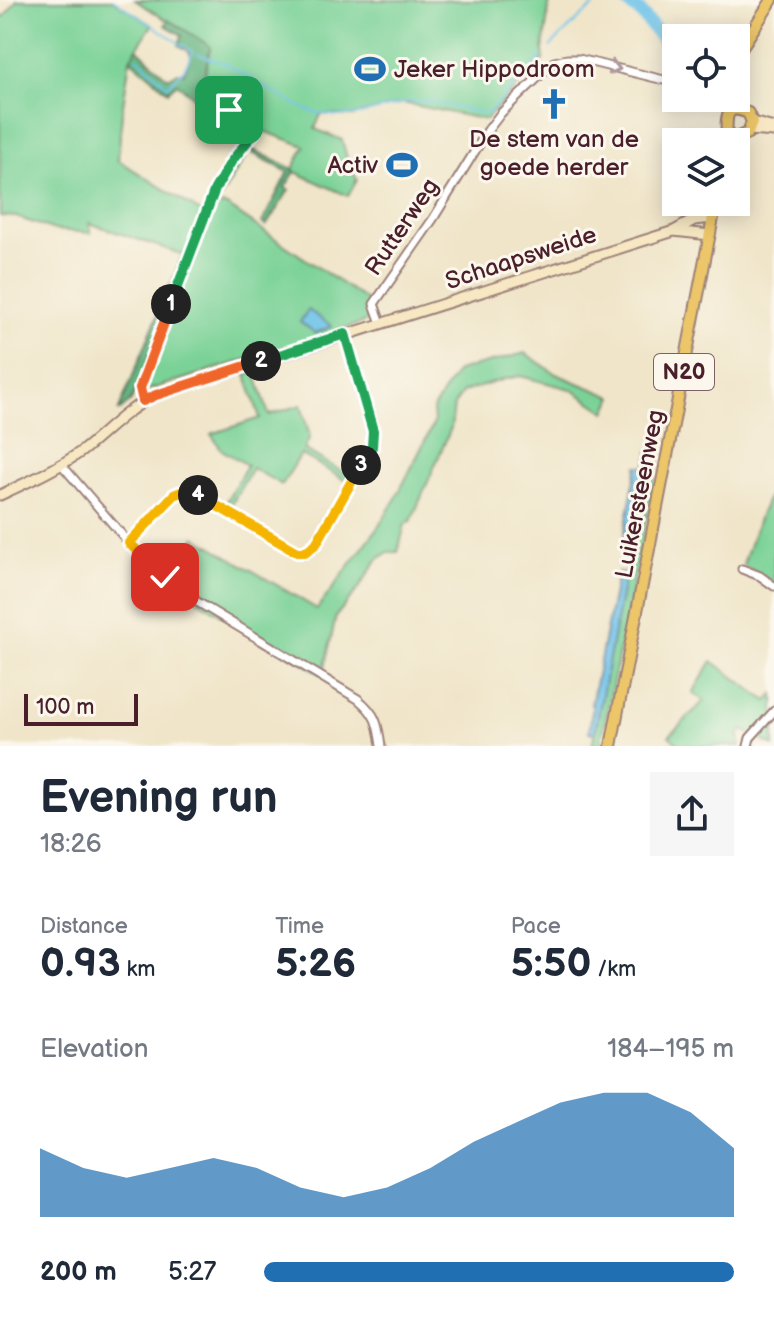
<!DOCTYPE html>
<html lang="en">
<head>
<meta charset="utf-8">
<style>
  :root { --surface:#fff; --page:#f6f6f7; --text:#1f2937; --muted:#747a83; --accent:#1f6fb2 }
  body { margin:0; font-family:"Balsamiq Sans",sans-serif; background:var(--page); color:var(--text); height:100vh; display:flex; flex-direction:column; font-size:30px; white-space:nowrap }
  * { box-sizing:border-box; margin:0 }
  p { font-size:26px; color:var(--muted) }
  .icon { flex:none; width:44px; height:44px; fill:none; stroke:currentColor; stroke-width:2; stroke-linecap:round; stroke-linejoin:round }
  .map { position:relative; height:746px; overflow:hidden }
  .sheet { display:flex; flex-direction:column; background:var(--surface); flex:1 }
  .sheet>* { flex:none }
  .tools { position:absolute; left:662px; top:24px; display:grid; gap:16px }
  .tools a { display:grid; place-items:center; width:88px; height:88px; border-radius:0px; background:var(--surface); box-shadow:0 4px 20px #0003; font-size:40px }
  .scale { position:absolute; left:24px; bottom:20px; width:114px; box-sizing:border-box; padding-left:8px; border:4px solid #4a1f2b; border-top:0; font-size:22px; line-height:28px; white-space:nowrap; color:#4a1f2b; -webkit-text-stroke:6px #fbf7ec; paint-order:stroke }
  .pin { position:absolute; display:grid; place-items:center; width:68px; height:68px; color:#fff; margin:-34px; border-radius:16px; box-shadow:0 4px 12px #0006 }
  .km { position:absolute; width:40px; height:40px; margin:-20px; border-radius:50%; background:#222; color:#fff; font-size:22px; line-height:40px; text-align:center }
  .round { display:grid; place-items:center; flex:none; width:84px; height:84px; border-radius:0px; background:var(--page) }
  .summary { display:flex; align-items:center; justify-content:space-between; height:136px; padding:0 40px }
  h1 { font-size:44px; font-weight:600; line-height:60px }
  .figures { display:grid; grid-template-columns:repeat(3,1fr); gap:12px; height:136px; padding:8px 40px }
  .figures div { display:grid; align-content:center }
  .figures b { font-size:40px; font-weight:600 }
  .figures small { font-size:22px; font-weight:400 }
  .figures p { font-size:22px }
  .chart { height:224px; padding:16px 40px }
  .chart p { display:flex; justify-content:space-between }
  .chart svg { width:100%; height:144px; margin-top:8px; fill:var(--accent); opacity:.7 }
  ul { padding:0 40px; list-style:none; font-size:26px }
  li { display:grid; grid-template-columns:128px 96px 1fr; align-items:center; height:60px }
  li i { height:20px; border-radius:10px; background:var(--accent) }
  .map>svg:first-child { display:block }
</style>
</head>
<body>
<div class="map">
<svg width="774" height="746" viewBox="0 0 774 746">
  <rect width="100%" height="100%" fill="#fbf7ec"/>
  <filter id="ink" filterUnits="userSpaceOnUse"><feTurbulence type="fractalNoise" baseFrequency=".0125" numOctaves="2"/><feDisplacementMap in="SourceGraphic" scale="16" xChannelSelector="R" yChannelSelector="G"/><feConvolveMatrix kernelMatrix="1 2 1 2 8 2 1 2 1" color-interpolation-filters="sRGB"/></filter>
  <filter id="wash" filterUnits="userSpaceOnUse"><feTurbulence type="fractalNoise" baseFrequency=".006" numOctaves="4" result="noise"/><feDisplacementMap in="SourceGraphic" scale="32" xChannelSelector="R" yChannelSelector="G"/><feGaussianBlur stdDeviation="1.8" result="paint"/><feColorMatrix in="noise" values="0 0 0 0 0 0 0 0 0 0 0 0 0 0 0 0 0 1.4 0 .05"/><feComposite in="paint" operator="in"/></filter>
  <g filter="url(#wash)">
    <rect width="100%" height="100%" fill="#f0e5c9"/>
    <!-- green -->
    <path fill="#7ad297" stroke="#627861" stroke-width="2" d="M17,0h96l39,25 -22,34 -8,53 -4,48 84,53 -15,43 -98,-33 2,10 -36,-3 -39,-13 -16,-1v-201l4,2z
      M135,0h415l-7,50 1,9 -58,61 -83,-17 -51,13 -31,-2 -6,15 27,11 5,18 10,22 -9,16 -53,-24 -2,-3 12,-23 -53,-19 -48,-48 6,-31z
      M221,205l6,1 142,96 3,13 -5,6 -8,3 -211,66 -3,-4 19,-58 44,-115z
      M525,353l31,21 57,23 -7,15 -35,-23 -51,-13 -15,3 -42,13 -9,13 -3,23 -40,93 -6,3 -7,28h-10l-11,8 -18,28 -23,28 -13,59 -126,-75 -29,-24 28,-39 121,72 62,-83 16,-26 39,-77 -1,-14 24,-38z
      M255,372l14,43 32,-10 9,32 -6,12 45,27 -3,5 -45,-27 -19,31 -30,-17 -22,39 -5,-3 22,-39 -25,-15 -11,-16 49,-16 -14,-43z
      M649,450l11,4 -60,292h-8z
      M774,484v101l-31,-21 18,-51z
      M712,661l55,40 7,-7v52l-31,-16 -4,4 1,12h-63l1,-2 -9,-8 35,-35 -11,-8z"/>
    <!-- forest -->
    <path fill="#63b480" stroke="#566a56" stroke-width="2" d="M169,20l41,26 -6,33 22,21 -8,10 -5,-4 -3,5 -33,-28 -9,8 -38,-32 7,-11 31,30 10,-6 6,1 7,-17 -2,-5 -10,-6 3,-10 -17,-10z
      M248,147l45,22 2,3 -10,15 4,3 -23,36 -4,-3 26,-51 -39,-21 -29,48 -5,-2 12,-22z
      M183,254l4,2 -49,130 -7,15 -13,11z"/>
    <!-- water -->
    <path fill="#6cc2e9" stroke="#5b708a" stroke-width="2" d="M308,310l24,16 -16,7 -16,-11z
      M637,466l7,1 -14,81 -8,-2z
      M618,572l7,2 -30,159 -6,-1 4,-26 -2,-1z"/>
    <g fill="none" stroke-linecap="round" stroke-linejoin="round">
      <!-- stream -->
      <path stroke="#6cc2e9" stroke-width="2" d="M114,0l79,52 -9,17 -16,17 -31,-29
        M550,47l33,-32 19,-15
        M198,54l28,10 66,39 21,9 24,4 20,-1 50,-13 22,-1 58,13 54,-57"/>
      <!-- river -->
      <path stroke="#6cc2e9" stroke-width="14" d="M625,0l14,11 37,43"/>
    </g>
  </g>
  <g filter="url(#ink)">
    <g fill="none" stroke-linecap="round" stroke-linejoin="round">
      <defs>
        <path id="street" d="M381,323l-7,-19 59,-85 55,-89 13,-17 53,-51 13,-3h12l97,24
          M143,401l-3,-13 8,-23 67,-176 16,-27 23,-29 -25,-23
          M61,464l68,79 36,34 34,26 159,96c18,15 20,24 23,47
          M129,543l45,-48 9,-4 7,-1 107,62h8l11,-8 56,-97 1,-16 -28,-97
          M742,569l18,7 14,10
          M748,746l2,-8 24,-27"/>
        <path id="secondary" d="M752,122l22,6
          M750,130l24,2
          M674,231l36,4
          M0,495c28,-13 57,-26 82,-44 24,-19 46,-43 74,-56l518,-164 20,-11 19,-2"/>
        <path id="primary" d="M736,56l36,-56
          M734,98l5,12
          M726,142c3,-14 -7,-42 22,-29l4,9 -4,11 -10,4
          M611,746l105,-544"/>
      </defs>
      <!-- street casing -->
      <use href="#street" stroke="#9d827a" stroke-width="11"/>
      <!-- secondary casing -->
      <use href="#secondary" stroke="#9d827a" stroke-width="13"/>
      <!-- primary casing -->
      <use href="#primary" stroke="#9d827a" stroke-width="14"/>
      <!-- street -->
      <use href="#street" stroke="#fff" stroke-width="7"/>
      <!-- secondary -->
      <use href="#secondary" stroke="#f7e8c3" stroke-width="9"/>
      <!-- primary -->
      <use href="#primary" stroke="#ecc669" stroke-width="10"/>
    </g>
    <!-- one-way arrows -->
    <defs><path id="oneway-chevron" d="M-2-3.5L2.5 0L-2 3.5" fill="none" stroke-width="1.6" stroke-linecap="round" stroke-linejoin="round" transform="scale(2)"/></defs>
    <use stroke="#ae9aa0" href="#oneway-chevron" transform="translate(615 68) rotate(14)"/>
  </g>
  <g fill="none" stroke-linecap="round" stroke-linejoin="round" filter="url(#ink)">
    <defs>
      <path id="split-1" d="M171,304l44,-115 16,-27 23,-29 -25,-23"/>
      <path id="split-2" d="M171,304l-31,84 3,13 13,-6 105,-34"/>
      <path id="split-3" d="M261,361l84,-27 28,97 -1,16 -11,18"/>
      <path id="split-4" d="M198,495l99,57h8l11,-8 45,-79"/>
      <path id="split-5" d="M165,577l-36,-34 45,-48c10,-5 15,-5 24,0"/>
    </defs>
    <!-- split-1 casing -->
    <use href="#split-1" stroke="#fff" stroke-width="16"/>
    <!-- split-2 casing -->
    <use href="#split-2" stroke="#fff" stroke-width="16"/>
    <!-- split-3 casing -->
    <use href="#split-3" stroke="#fff" stroke-width="16"/>
    <!-- split-4 casing -->
    <use href="#split-4" stroke="#fff" stroke-width="16"/>
    <!-- split-5 casing -->
    <use href="#split-5" stroke="#fff" stroke-width="16"/>
    <!-- split-1 -->
    <use href="#split-1" stroke="#22a559" stroke-width="10"/>
    <!-- split-2 -->
    <use href="#split-2" stroke="#f0652b" stroke-width="10"/>
    <!-- split-3 -->
    <use href="#split-3" stroke="#22a559" stroke-width="10"/>
    <!-- split-4 -->
    <use href="#split-4" stroke="#f5b400" stroke-width="10"/>
    <!-- split-5 -->
    <use href="#split-5" stroke="#f5b400" stroke-width="10"/>
  </g>
  <!-- icons -->
  <defs>
    <symbol id="stadium-bare" viewBox="-9 -9 18 18"><path d="M0-5a6.5 5 0 1 0 0 10a6.5 5 0 1 0 0-10ZM-3.5-1.8h7v3.6h-7Z" fill="#1f6fb2" stroke="#fbf7ec" stroke-width="2.5" paint-order="stroke"/></symbol>
    <symbol id="church-bare" viewBox="-9 -9 18 18"><path d="M-1.2-6h2.4v3.5h3.3v2.4h-3.3V6h-2.4V-.1h-3.3v-2.4h3.3Z" fill="#1f6fb2" stroke="#fbf7ec" stroke-width="2.5" paint-order="stroke"/></symbol>
  </defs>
  <g fill-rule="evenodd">
    <use href="#stadium-bare" x="348" y="47" width="44" height="44"/>
    <use href="#church-bare" x="532" y="82" width="44" height="44"/>
    <use href="#stadium-bare" x="380" y="143" width="44" height="44"/>
  </g>
  <g text-anchor="middle" dominant-baseline="central" stroke-width="6" stroke-linejoin="round" paint-order="stroke">
    <!-- shield labels -->
    <rect fill="#fbf7ec" stroke="#7f6065" stroke-width="2" x="654" y="354" width="60" height="36" rx="6"/>
    <g font-size="22" font-weight="bold" fill="#4a1f2b">
      <text x="684" y="372">N20</text>
    </g>
    <!-- poi labels -->
    <g font-size="24" fill="#4a1f2b" stroke="#fbf7ec" text-anchor="start">
      <text x="394" y="69">Jeker Hippodroom</text>
      <text x="554" y="139" text-anchor="middle">De stem van de<tspan x="554" dy="28">goede herder</tspan></text>
      <text x="378" y="165" text-anchor="end">Activ</text>
    </g>
    <!-- street labels -->
    <g font-size="24" fill="#4a1f2b" stroke="#fbf7ec">
      <text transform="translate(402 227) rotate(-56)">Rutterweg</text>
      <text transform="translate(521 258) rotate(-18)">Schaapsweide</text>
      <text transform="translate(640 494) rotate(-79)">Luikersteenweg</text>
    </g>
  </g>
</svg>
<div class="tools">
<a><svg class="icon" aria-label="locate" viewBox="0 0 24 24"><circle cx="12" cy="12" r="6"/><path d="M12 2v4M12 18v4M2 12h4M18 12h4"/></svg></a>
<a><svg class="icon" aria-label="layers" viewBox="0 0 24 24"><path d="M12 4l9 5-9 5-9-5zM3 14l9 5 9-5"/></svg></a>
</div>
<div class="scale">100 m</div>
<div class="pin" style="left:229px;top:110px;background:#1e9e55"><svg class="icon" aria-label="arrive" viewBox="0 0 24 24"><path d="M6 21V4h12l-3 4 3 4H6"/></svg></div>
<div class="pin" style="left:165px;top:577px;background:#d93025"><svg class="icon" aria-label="check" viewBox="0 0 24 24"><path d="M5 12l5 5 9-10"/></svg></div>
<b class="km" style="left:171px;top:304px">1</b>
<b class="km" style="left:261px;top:361px">2</b>
<b class="km" style="left:361px;top:465px">3</b>
<b class="km" style="left:198px;top:495px">4</b>
</div>
<section class="sheet">
<div class="summary"><div><h1>Evening run</h1><p>18:26</p></div><a class="round"><svg class="icon" aria-label="share" viewBox="0 0 24 24"><path d="M12 15V3M7 8l5-5 5 5M5 13v7h14v-7"/></svg></a></div>
<div class="figures">
<div><p>Distance</p><b>0.93<small> km</small></b></div>
<div><p>Time</p><b>5:26</b></div>
<div><p>Pace</p><b>5:50<small> /km</small></b></div>
</div>
<div class="chart"><p><span>Elevation</span>184–195 m</p>
<svg viewBox="0 0 160 44" preserveAspectRatio="none"><path d="M0 44V23L10 29L20 32L30 29L40 26L50 29L60 35L70 38L80 35L90 29L100 21L110 15L120 9L130 6L140 6L150 12L160 23V44z"/></svg>
</div>
<ul>
<li><b>200 m</b>5:27<i style="width:100%"></i></li>
</ul>
</section>
</body>
</html>
